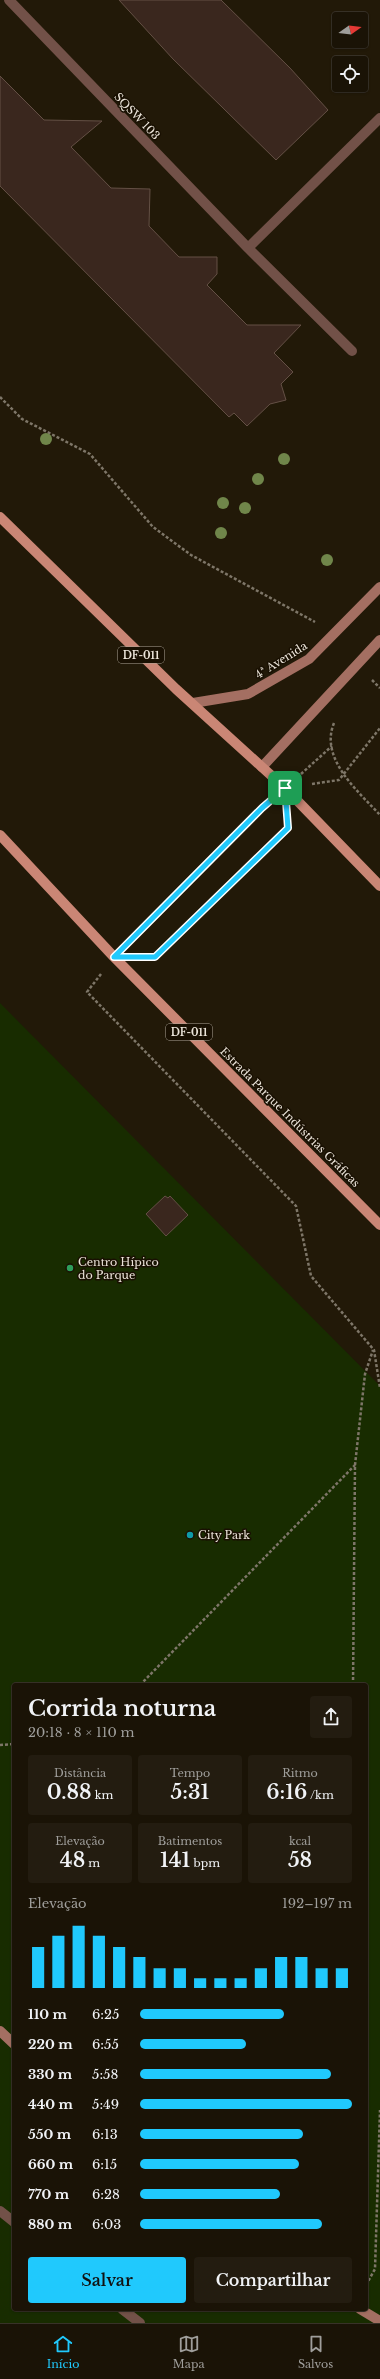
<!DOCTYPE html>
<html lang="pt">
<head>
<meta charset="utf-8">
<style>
  :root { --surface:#1a1306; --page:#231c10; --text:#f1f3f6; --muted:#9f9e9b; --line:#383228; --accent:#20c9fd }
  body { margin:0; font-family:"Libre Baskerville",serif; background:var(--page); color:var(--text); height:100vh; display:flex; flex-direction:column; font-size:15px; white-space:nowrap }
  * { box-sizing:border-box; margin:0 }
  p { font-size:13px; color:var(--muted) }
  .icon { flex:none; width:22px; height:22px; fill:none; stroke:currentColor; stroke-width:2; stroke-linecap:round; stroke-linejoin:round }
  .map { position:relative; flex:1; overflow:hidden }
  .drawer { position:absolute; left:12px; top:1683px; width:356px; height:628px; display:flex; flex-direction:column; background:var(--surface); border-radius:4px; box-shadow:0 1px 3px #0004,0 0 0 1px var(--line) }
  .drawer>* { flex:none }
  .needle { width:26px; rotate:76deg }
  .fabs { position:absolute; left:332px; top:12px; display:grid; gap:8px }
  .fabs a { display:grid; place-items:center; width:36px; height:36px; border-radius:4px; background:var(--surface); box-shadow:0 1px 3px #0004,0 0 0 1px var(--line); font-size:20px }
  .pin { position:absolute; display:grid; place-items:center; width:34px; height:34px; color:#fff; margin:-17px; border-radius:8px; box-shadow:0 2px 6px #0006 }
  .round { display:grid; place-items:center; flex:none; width:42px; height:42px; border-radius:4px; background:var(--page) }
  .headline { display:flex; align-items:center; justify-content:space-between; height:68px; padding:0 16px }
  h1 { font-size:22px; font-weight:600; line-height:30px }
  .stats { display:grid; grid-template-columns:repeat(3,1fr); gap:6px; height:68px; padding:4px 16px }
  .stats div { display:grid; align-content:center; border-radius:4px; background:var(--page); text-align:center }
  .stats b { font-size:20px; font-weight:600 }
  .stats small { font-size:11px; font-weight:400 }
  .stats p { font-size:11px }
  .chart { height:112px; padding:8px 16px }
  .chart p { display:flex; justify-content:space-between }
  .chart svg { width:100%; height:72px; margin-top:4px; stroke:var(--accent); stroke-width:6 }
  .cta { display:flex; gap:8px; margin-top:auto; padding:8px 16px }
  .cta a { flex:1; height:46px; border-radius:4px; background:var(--accent); color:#111; font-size:16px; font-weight:600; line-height:46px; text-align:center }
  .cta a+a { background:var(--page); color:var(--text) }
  ul { padding:0 16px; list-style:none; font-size:13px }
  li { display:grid; grid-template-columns:64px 48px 1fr; align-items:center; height:30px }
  li i { height:10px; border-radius:5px; background:var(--accent) }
  .menu { display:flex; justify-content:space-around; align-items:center; height:56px; border-top:1px solid var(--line); background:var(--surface); font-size:11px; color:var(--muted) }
  .menu a { display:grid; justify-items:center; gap:2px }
  .menu .active { color:var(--accent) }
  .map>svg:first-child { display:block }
</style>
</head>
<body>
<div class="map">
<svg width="380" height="2323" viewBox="0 0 380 2323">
  <rect width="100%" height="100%" fill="#221908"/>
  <!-- green -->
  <path fill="#182c00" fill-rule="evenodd" d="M0,1003l380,383v937h-380zM14,1685h352v624h-352z"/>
  <!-- building -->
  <path fill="#3a271e" stroke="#645045" d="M119,0h102l69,68 38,42 -52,50 -103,-101z
    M0,76l44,44 58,1 -31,26 40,41 39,1 -1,37 30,31h38v17l-10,11 40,40h54l-27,28 19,19 -12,12 5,16 -16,4 -23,22 -13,-13 -5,4 -229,-231z
    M165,1196l3,2 2,-2 18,19 -22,21 -20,-22z"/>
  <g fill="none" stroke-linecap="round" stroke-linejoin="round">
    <!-- path -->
    <path stroke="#7e7668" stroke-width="2.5" stroke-dasharray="3 2" stroke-linecap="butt" d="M0,397l22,22 68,35 63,73 38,28 124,67
      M372,680l8,8
      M334,723c-15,36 25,69 46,92
      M301,774l31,-28
      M312,784l27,-4 41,-52
      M129,941l140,-139
      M145,957h10l133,-129v-4
      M101,974l-14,18 209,214 15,70 63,74 6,38
      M140,1685l215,-220
      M353,1685l2,-220 10,-91 8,-24
      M0,1745l14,-1
      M366,2285l9,-16 5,-159"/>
    <!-- lane -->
    <path stroke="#725148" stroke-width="10" d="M0,2211l14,11
      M122,2309l18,14"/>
    <!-- street -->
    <path stroke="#725148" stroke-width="10" d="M9,0l239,248 132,-130
      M248,248l104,103"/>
    <!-- secondary -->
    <path stroke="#a46f62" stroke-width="10" d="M193,703l55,-9 61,-35 71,-72
      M262,767l118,-127
      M0,2031l14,13
      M360,2309l20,12"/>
    <!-- primary -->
    <path stroke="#ca8675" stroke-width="10" d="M0,517l176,172 109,99 95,98
      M0,835l114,122 266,268"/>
  </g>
  <!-- trees -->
  <g fill="#70864a">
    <circle cx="46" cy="439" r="6"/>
    <circle cx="284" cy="459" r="6"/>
    <circle cx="258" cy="479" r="6"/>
    <circle cx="223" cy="503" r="6"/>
    <circle cx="245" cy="508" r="6"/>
    <circle cx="221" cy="533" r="6"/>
    <circle cx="327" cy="560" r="6"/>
  </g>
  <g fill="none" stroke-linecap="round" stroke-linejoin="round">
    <defs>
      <path id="route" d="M285,788l3,40 -133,129h-41l148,-149z"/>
    </defs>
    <!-- route casing -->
    <use href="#route" stroke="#fff" stroke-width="8"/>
    <!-- route -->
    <use href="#route" stroke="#20c9fd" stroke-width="5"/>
  </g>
  <!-- markers -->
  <circle fill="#2e9e5b" stroke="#191002" stroke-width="1.5" cx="70" cy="1268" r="4"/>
  <circle fill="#0f9aa8" stroke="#191002" stroke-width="1.5" cx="190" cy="1535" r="4"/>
  <g text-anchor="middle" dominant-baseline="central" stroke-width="3" stroke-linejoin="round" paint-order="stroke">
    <!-- shield labels -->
    <g fill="#191002" stroke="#aca498" stroke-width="1">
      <rect x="118" y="647" width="46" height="16" rx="3"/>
      <rect x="166" y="1024" width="46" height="16" rx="3"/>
    </g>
    <g font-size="10" font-weight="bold" fill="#ebe4d9">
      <text x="141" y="655">DF-011</text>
      <text x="189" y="1032">DF-011</text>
    </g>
    <!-- street labels -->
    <g font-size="11" fill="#ebe4d9" stroke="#191002">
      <text transform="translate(137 116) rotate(46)">SQSW 103</text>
      <text transform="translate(281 660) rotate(-32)">4ª Avenida</text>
      <text transform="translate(290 1117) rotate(45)">Estrada Parque Indústrias Gráficas</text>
    </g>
    <!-- poi labels -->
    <g font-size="11" fill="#ebe4d9" stroke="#191002" text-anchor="start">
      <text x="78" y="1262">Centro Hípico<tspan x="78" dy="13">do Parque</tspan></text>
      <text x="198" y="1535">City Park</text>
    </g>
  </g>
</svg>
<div class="fabs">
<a><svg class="needle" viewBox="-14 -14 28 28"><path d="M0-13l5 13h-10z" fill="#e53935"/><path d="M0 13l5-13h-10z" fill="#9f9e9b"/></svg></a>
<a><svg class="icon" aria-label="locate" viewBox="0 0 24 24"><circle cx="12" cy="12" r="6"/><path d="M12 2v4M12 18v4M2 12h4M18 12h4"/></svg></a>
</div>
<div class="pin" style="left:285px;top:788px;background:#1e9e55"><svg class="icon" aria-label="arrive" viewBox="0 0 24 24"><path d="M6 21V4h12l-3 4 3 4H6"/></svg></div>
<section class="drawer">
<div class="headline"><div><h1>Corrida noturna</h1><p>20:18 · 8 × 110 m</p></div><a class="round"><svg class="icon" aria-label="share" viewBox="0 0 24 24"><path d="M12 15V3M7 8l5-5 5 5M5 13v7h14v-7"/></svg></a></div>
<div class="stats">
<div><p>Distância</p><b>0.88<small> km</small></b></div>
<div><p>Tempo</p><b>5:31</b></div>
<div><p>Ritmo</p><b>6:16<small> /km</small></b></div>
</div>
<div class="stats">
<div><p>Elevação</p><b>48<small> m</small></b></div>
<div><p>Batimentos</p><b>141<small> bpm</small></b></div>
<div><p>kcal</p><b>58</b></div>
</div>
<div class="chart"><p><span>Elevação</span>192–197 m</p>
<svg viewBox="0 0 160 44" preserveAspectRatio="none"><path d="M5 44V19M15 44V12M25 44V6M35 44V12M45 44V19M55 44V25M65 44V32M75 44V32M85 44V38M95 44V38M105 44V38M115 44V32M125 44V25M135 44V25M145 44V32M155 44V32"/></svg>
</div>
<ul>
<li><b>110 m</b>6:25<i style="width:68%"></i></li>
<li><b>220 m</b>6:55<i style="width:50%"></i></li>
<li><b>330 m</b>5:58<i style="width:90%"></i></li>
<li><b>440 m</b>5:49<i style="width:100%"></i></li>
<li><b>550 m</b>6:13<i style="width:77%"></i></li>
<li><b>660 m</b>6:15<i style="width:75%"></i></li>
<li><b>770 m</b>6:28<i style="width:66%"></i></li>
<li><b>880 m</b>6:03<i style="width:86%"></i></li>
</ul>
<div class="cta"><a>Salvar</a><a>Compartilhar</a></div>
</section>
</div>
<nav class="menu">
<a class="active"><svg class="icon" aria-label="home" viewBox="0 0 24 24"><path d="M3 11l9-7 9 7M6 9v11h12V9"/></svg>Início</a>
<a><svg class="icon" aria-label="map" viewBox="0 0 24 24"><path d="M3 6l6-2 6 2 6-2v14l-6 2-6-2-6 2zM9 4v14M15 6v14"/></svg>Mapa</a>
<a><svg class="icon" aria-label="saved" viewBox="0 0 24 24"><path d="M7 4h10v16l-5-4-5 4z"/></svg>Salvos</a>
</nav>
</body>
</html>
